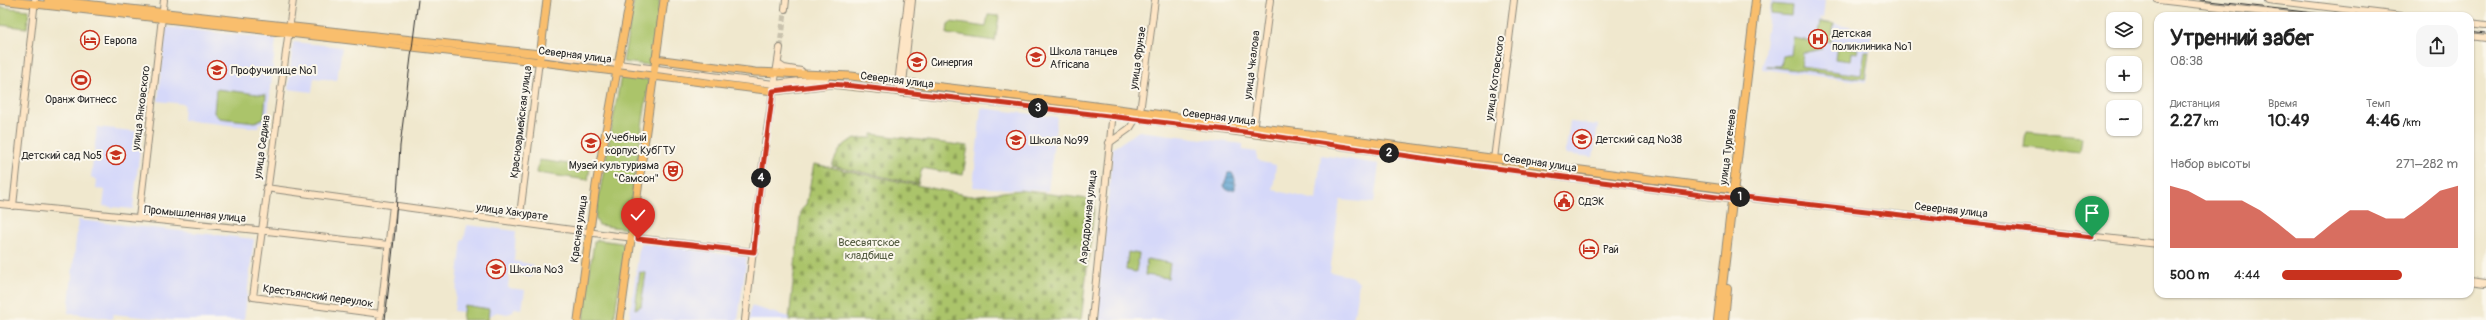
<!DOCTYPE html>
<html lang="ru">
<head>
<meta charset="utf-8">
<style>
  :root { --surface:#fff; --page:#f6f6f6; --text:#222; --muted:#767676; --accent:#c8321e }
  body { margin:0; font-family:Pangolin,sans-serif; background:var(--page); color:var(--text); height:100vh; display:flex; flex-direction:column; font-size:15px; white-space:nowrap }
  * { box-sizing:border-box; margin:0 }
  p { font-size:13px; color:var(--muted) }
  .icon { flex:none; width:22px; height:22px; fill:none; stroke:currentColor; stroke-width:2; stroke-linecap:round; stroke-linejoin:round }
  .map { position:relative; flex:1; overflow:hidden }
  .side { position:absolute; left:2154px; top:12px; width:320px; height:286px; display:flex; flex-direction:column; background:var(--surface); border-radius:12px; box-shadow:0 1px 3px #0004 }
  .side>* { flex:none }
  .tools { position:absolute; left:2106px; top:12px; display:grid; gap:8px }
  .tools a { display:grid; place-items:center; width:36px; height:36px; border-radius:8px; background:var(--surface); box-shadow:0 1px 3px #0004; font-size:20px }
  .pin { position:absolute; display:grid; place-items:center; width:34px; height:34px; color:#fff; margin:-41px -17px; border-radius:50% 50% 50% 0; rotate:-45deg; box-shadow:0 0 4px #0007 }
  .pin .icon { rotate:45deg }
  .km { position:absolute; width:20px; height:20px; margin:-10px; border-radius:50%; background:#222; color:#fff; font-size:11px; line-height:20px; text-align:center }
  .round { display:grid; place-items:center; flex:none; width:42px; height:42px; border-radius:12px; background:var(--page) }
  .head { display:flex; align-items:center; justify-content:space-between; height:68px; padding:0 16px }
  h1 { font-size:22px; font-weight:700; line-height:30px }
  .stats { display:grid; grid-template-columns:repeat(3,1fr); gap:6px; height:68px; padding:4px 16px }
  .stats div { display:grid; align-content:center }
  .stats b { font-size:17px; font-weight:700 }
  .stats small { font-size:11px; font-weight:400 }
  .stats p { font-size:11px }
  .chart { height:112px; padding:8px 16px }
  .chart p { display:flex; justify-content:space-between }
  .chart svg { width:100%; height:72px; margin-top:4px; fill:var(--accent); opacity:.7 }
  ul { padding:0 16px; list-style:none; font-size:13px }
  li { display:grid; grid-template-columns:64px 48px 1fr; align-items:center; height:30px }
  li i { height:10px; border-radius:5px; background:var(--accent) }
  .map>svg:first-child { display:block }
</style>
</head>
<body>
<div class="map">
<svg width="2486" height="320" viewBox="0 0 2486 320">
  <defs>
    <pattern id="cemetery-stones" width="16" height="16" patternUnits="userSpaceOnUse"><rect width="16" height="16" fill="#abc46a"/><path d="M2 7V4a2 2 0 0 1 4 0v3zM10 15v-3a2 2 0 0 1 4 0v3z" fill="#8b9f57"/></pattern>
    <pattern id="water-rules" width="6" height="5" patternUnits="userSpaceOnUse"><rect width="6" height="5" fill="#5aa0d0"/><path d="M0 2.5h6" fill="none" stroke="#4b83a9"/></pattern>
  </defs>
  <rect width="100%" height="100%" fill="#fbf7ec"/>
  <filter id="ink" filterUnits="userSpaceOnUse"><feTurbulence type="fractalNoise" baseFrequency=".025" numOctaves="2"/><feDisplacementMap in="SourceGraphic" scale="8" xChannelSelector="R" yChannelSelector="G"/><feConvolveMatrix kernelMatrix="1 2 1 2 8 2 1 2 1" color-interpolation-filters="sRGB"/></filter>
  <filter id="wash" filterUnits="userSpaceOnUse"><feTurbulence type="fractalNoise" baseFrequency=".012" numOctaves="4" result="noise"/><feDisplacementMap in="SourceGraphic" scale="16" xChannelSelector="R" yChannelSelector="G"/><feGaussianBlur stdDeviation="0.9" result="paint"/><feColorMatrix in="noise" values="0 0 0 0 0 0 0 0 0 0 0 0 0 0 0 0 0 1.4 0 .05"/><feComposite in="paint" operator="in"/></filter>
  <g filter="url(#wash)">
    <rect width="100%" height="100%" fill="#f0e8ce"/>
    <!-- built -->
    <path fill="#d5d8f9" d="M1771,0h54l-2,18h-3v3l52,9 -6,52 -104,-13z
      M166,27l110,12 -9,84h-8l-1,5 -75,-8 1,-16 -26,-3z
      M293,42l49,5 -5,33 -23,-2 -2,14 -24,-3z
      M981,108l76,9 -9,74 -75,-4z
      M1570,122l28,3 -5,32 -28,-3z
      M97,127l45,5 -9,77 -30,-3 2,-16 -9,-1 1,-9 -6,-3z
      M1139,131l104,13v6l14,2v7l4,3 15,3 -3,25 43,10 5,-45 58,9 -5,39 -34,-3 -10,72 23,5 6,6 -6,37h-257l17,-172z
      M78,220l176,19 -10,81h-73l-58,-6 -1,5 -44,-6z
      M467,225l49,6 -2,30 20,4 -2,12 -23,-3 -1,14 17,2 -3,19 -8,-1 -1,4 -6,2 -10,-2 -8,4 -1,4h-26l1,-8 -9,-1 8,-72h2z
      M640,243l107,14 -9,63h-109z
      M751,306l38,11v3h-40z"/>
    <!-- green -->
    <path fill="#abc46a" stroke="#6b784a" d="M634,0h26l-10,65 -27,-3z
      M1772,4l20,2 -1,10 -20,-2z
      M0,7l29,3 -2,18 -27,-3z
      M988,15l11,1 -4,25 -48,-7 1,-10 3,-2 35,5z
      M1820,22l14,2 -3,18 -14,-3z
      M1793,38l29,5 -1,6 -18,4 -2,14 60,8 4,-24h4l-4,28 -99,-13h15l2,-10 8,-1z
      M1837,46l21,3 -1,4 -5,-1 -1,9 -16,-2z
      M621,76l28,4 -22,149 -28,-4 -4,-7z
      M216,89l50,6 -2,23 -9,4 -36,-4 -5,-5z
      M2026,132l56,5 -2,16 -56,-6z
      M539,160l51,7 -2,13 -51,-7z
      M598,240l24,3 3,4 -11,73h-31l11,-78z
      M1128,252l11,2 -3,18 -10,-2z
      M1147,259l23,4 -2,15 -23,-3z
      M640,272l6,1 -5,33 -6,3z
      M464,305l25,4 -1,11h-26z"/>
    <!-- cemetery -->
    <path fill="url(#cemetery-stones)" stroke="#6b784a" d="M872,134l96,12 -5,29 -41,-7 -4,16 -86,-18c8,-21 15,-29 40,-28z
      M814,164l156,32 50,-6 75,10 -14,120h-292l12,-110 5,-5z"/>
    <!-- water -->
    <path fill="url(#water-rules)" stroke="#42667e" d="M1228,173h4l3,6v10l-2,1h-6l-3,-4z"/>
  </g>
  <g filter="url(#ink)">
    <g fill="none" stroke-linecap="round" stroke-linejoin="round">
      <!-- secondary-tunnel -->
      <path stroke="#c9c2ad" stroke-width="6" stroke-dasharray="6 3" stroke-linecap="butt" d="M780,48l5,-39"/>
      <defs>
        <path id="secondary" d="M293,0l-40,297 128,17
          M2158,0l141,16
          M2268,0l133,16
          M785,9l1,-9
          M2470,23l16,2
          M2470,36l16,2
          M30,45l5,-45
          M540,54l234,30 52,-6
          M778,64l6,4 17,3
          M897,92l11,-92
          M902,93l10,-93
          M1253,131l17,-131
          M1109,143l21,-15 10,-16 15,-112
          M1494,159l20,-159
          M266,188l343,47 145,17
          M1742,197l416,47
          M0,204l267,27 122,14
          M13,206l17,-157
          M139,218l25,-218
          M519,223l20,-162
          M2470,281l16,2
          M380,320l13,-115
          M745,320l21,-183 14,-89
          M1092,320l21,-209"/>
        <path id="primary" d="M0,0l517,59 256,32 58,-7 307,34 594,81 10,-2
          M48,0l492,54
          M540,57l7,-57
          M655,59l100,13 96,4 214,26 668,88 5,3
          M578,320l18,-135 34,-185
          M620,320l44,-320"/>
        <path id="highway" d="M1718,320l38,-320
          M1724,320l3,-31"/>
      </defs>
      <!-- secondary casing -->
      <use href="#secondary" stroke="#8e8a7c" stroke-width="8"/>
      <!-- primary casing -->
      <use href="#primary" stroke="#8e8a7c" stroke-width="9"/>
      <!-- highway casing -->
      <use href="#highway" stroke="#8e8a7c" stroke-width="10"/>
      <!-- secondary -->
      <use href="#secondary" stroke="#fde5c5" stroke-width="6"/>
      <!-- primary -->
      <use href="#primary" stroke="#f9be6d" stroke-width="7"/>
      <!-- highway -->
      <use href="#highway" stroke="#f9be6d" stroke-width="8"/>
      <!-- tram -->
      <path stroke="#2b2b2b" stroke-width="1" d="M2200,0l141,16
        M2335,13l30,3
        M2470,31l16,2
        M385,320l10,-90 5,-84 18,-146"/>
    </g>
  </g>
  <g fill="none" stroke-linecap="round" stroke-linejoin="round" filter="url(#ink)">
    <defs>
      <path id="route" d="M638,239l116,13 5,-55 14,-106 58,-7 23,2 399,47 189,28 290,38 13,-2 347,40"/>
    </defs>
    <!-- route casing -->
    <use href="#route" stroke="#fff" stroke-width="8"/>
    <!-- route -->
    <use href="#route" stroke="#c8321e" stroke-width="5"/>
  </g>
  <!-- icons -->
  <defs>
    <symbol id="hospital-ring" viewBox="-11 -11 22 22"><circle r="9.5" fill="#fbf7ec" stroke="#c8321e" stroke-width="1.5"/><path d="M-5-5h3v3.5h4V-5h3V5h-3V1.5h-4V5h-3Z" fill="#c8321e"/></symbol>
    <symbol id="hotel-ring" viewBox="-11 -11 22 22"><circle r="9.5" fill="#fbf7ec" stroke="#c8321e" stroke-width="1.5"/><path d="M-6-4.5h1.5V1H6V5H4.5V3h-9V5H-6ZM-4 0a1.8 1.8 0 1 1 3.6 0ZM.5 0V-2.5h3Q6-2.5 6 0Z" fill="#c8321e"/></symbol>
    <symbol id="school-ring" viewBox="-11 -11 22 22"><circle r="9.5" fill="#fbf7ec" stroke="#c8321e" stroke-width="1.5"/><path d="M0-5L7-2L0 1L-7-2ZM-4 1L0 2.5L4 1V4Q0 6-4 4Z" fill="#c8321e"/></symbol>
    <symbol id="university-ring" viewBox="-11 -11 22 22"><circle r="9.5" fill="#fbf7ec" stroke="#c8321e" stroke-width="1.5"/><path d="M0-5L7-2L0 1L-7-2ZM-4 1L0 2.5L4 1V4Q0 6-4 4Z" fill="#c8321e"/></symbol>
    <symbol id="stadium-ring" viewBox="-11 -11 22 22"><circle r="9.5" fill="#fbf7ec" stroke="#c8321e" stroke-width="1.5"/><path d="M0-5a6.5 5 0 1 0 0 10a6.5 5 0 1 0 0-10ZM-3.5-1.8h7v3.6h-7Z" fill="#c8321e"/></symbol>
    <symbol id="theatre-ring" viewBox="-11 -11 22 22"><circle r="9.5" fill="#fbf7ec" stroke="#c8321e" stroke-width="1.5"/><path d="M-5-5.5Q0-4 5-5.5V0Q5 5 0 6Q-5 5-5 0ZM-3.3-2.5H-1v1.5H-3.3ZM1-2.5H3.3v1.5H1ZM-2.8 1Q0 5.5 2.8 1Z" fill="#c8321e"/></symbol>
    <symbol id="civic-ring" viewBox="-11 -11 22 22"><circle r="9.5" fill="#fbf7ec" stroke="#c8321e" stroke-width="1.5"/><path d="M-.6-6.5H3V-4.5H.6V-3L4-1V1h2V6H-6V1h2V-1L-.6-3ZM-1.2 2.5V6h2.4V2.5Z" fill="#c8321e"/></symbol>
  </defs>
  <g fill-rule="evenodd">
    <use href="#hospital-ring" x="1807" y="28" width="22" height="22"/>
    <use href="#hotel-ring" x="79" y="29" width="22" height="22"/>
    <use href="#school-ring" x="1025" y="46" width="22" height="22"/>
    <use href="#university-ring" x="906" y="51" width="22" height="22"/>
    <use href="#university-ring" x="206" y="59" width="22" height="22"/>
    <use href="#stadium-ring" x="70" y="69" width="22" height="22"/>
    <use href="#school-ring" x="1571" y="128" width="22" height="22"/>
    <use href="#school-ring" x="1005" y="129" width="22" height="22"/>
    <use href="#university-ring" x="580" y="132" width="22" height="22"/>
    <use href="#school-ring" x="105" y="144" width="22" height="22"/>
    <use href="#theatre-ring" x="662" y="160" width="22" height="22"/>
    <use href="#civic-ring" x="1553" y="190" width="22" height="22"/>
    <use href="#hotel-ring" x="1578" y="238" width="22" height="22"/>
    <use href="#school-ring" x="485" y="258" width="22" height="22"/>
  </g>
  <g text-anchor="middle" dominant-baseline="central" stroke-width="4" stroke-linejoin="round" paint-order="stroke">
    <!-- poi labels -->
    <g font-size="11" fill="#2b2b2b" stroke="#fbf7ec" text-anchor="start">
      <text x="1832" y="33">Детская<tspan x="1832" dy="13">поликлиника №1</tspan></text>
      <text x="104" y="40">Европа</text>
      <text x="1050" y="51">Школа танцев<tspan x="1050" dy="13">Africana</tspan></text>
      <text x="931" y="62">Синергия</text>
      <text x="231" y="70">Профучилище №1</text>
      <text x="81" y="99" text-anchor="middle">Оранж Фитнесс</text>
      <text x="605" y="137">Учебный<tspan x="605" dy="13">корпус КубГТУ</tspan></text>
      <text x="1596" y="139">Детский сад №38</text>
      <text x="1030" y="140">Школа №99</text>
      <text x="102" y="155" text-anchor="end">Детский сад №5</text>
      <text x="659" y="165" text-anchor="end">Музей культуризма<tspan x="659" dy="13">"Самсон"</tspan></text>
      <text x="1578" y="201">СДЭК</text>
      <text x="1603" y="249">Рай</text>
      <text x="510" y="269">Школа №3</text>
    </g>
    <!-- street labels -->
    <g font-size="11" fill="#2b2b2b" stroke="#fbf7ec">
      <text transform="translate(575 55) rotate(7)">Северная улица</text>
      <text transform="translate(1138 58) rotate(-82)">улица Фрунзе</text>
      <text transform="translate(1252 65) rotate(-83)">улица Чкалова</text>
      <text transform="translate(1495 78) rotate(-82)">улица Котовского</text>
      <text transform="translate(897 80) rotate(7)">Северная улица</text>
      <text transform="translate(141 108) rotate(-83)">улица Янковского</text>
      <text transform="translate(1219 117) rotate(7)">Северная улица</text>
      <text transform="translate(521 122) rotate(-83)">Красноармейская улица</text>
      <text transform="translate(262 147) rotate(-82)">улица Седина</text>
      <text transform="translate(1728 147) rotate(-83)">улица Тургенева</text>
      <text transform="translate(1540 163) rotate(8)">Северная улица</text>
      <text transform="translate(1951 210) rotate(6)">Северная улица</text>
      <text transform="translate(512 212) rotate(8)">улица Хакурате</text>
      <text transform="translate(195 214) rotate(5)">Промышленная улица</text>
      <text transform="translate(1088 217) rotate(-84)">Аэродромная улица</text>
      <text transform="translate(579 229) rotate(-82)">Красная улица</text>
      <text transform="translate(318 296) rotate(8)">Крестьянский переулок</text>
    </g>
    <!-- park labels -->
    <g font-size="11" fill="#51593e" stroke="#fbf7ec">
      <text x="869" y="242">Всесвятское<tspan x="869" dy="13">кладбище</tspan></text>
    </g>
  </g>
</svg>
<div class="tools">
<a><svg class="icon" aria-label="layers" viewBox="0 0 24 24"><path d="M12 4l9 5-9 5-9-5zM3 14l9 5 9-5"/></svg></a>
<a>+</a>
<a>−</a>
</div>
<div class="pin" style="left:2092px;top:237px;background:#1e9e55"><svg class="icon" aria-label="arrive" viewBox="0 0 24 24"><path d="M6 21V4h12l-3 4 3 4H6"/></svg></div>
<div class="pin" style="left:638px;top:239px;background:#d93025"><svg class="icon" aria-label="check" viewBox="0 0 24 24"><path d="M5 12l5 5 9-10"/></svg></div>
<b class="km" style="left:1740px;top:197px">1</b>
<b class="km" style="left:1389px;top:153px">2</b>
<b class="km" style="left:1038px;top:108px">3</b>
<b class="km" style="left:761px;top:178px">4</b>
<section class="side">
<div class="head"><div><h1>Утренний забег</h1><p>08:38</p></div><a class="round"><svg class="icon" aria-label="share" viewBox="0 0 24 24"><path d="M12 15V3M7 8l5-5 5 5M5 13v7h14v-7"/></svg></a></div>
<div class="stats">
<div><p>Дистанция</p><b>2.27<small> km</small></b></div>
<div><p>Время</p><b>10:49</b></div>
<div><p>Темп</p><b>4:46<small> /km</small></b></div>
</div>
<div class="chart"><p><span>Набор высоты</span>271–282 m</p>
<svg viewBox="0 0 160 44" preserveAspectRatio="none"><path d="M0 44V6L10 9L20 15L30 15L40 15L50 21L60 29L70 38L80 38L90 29L100 21L110 21L120 26L130 26L140 18L150 9L160 6V44z"/></svg>
</div>
<ul>
<li><b>500 m</b>4:44<i style="width:68%"></i></li>
</ul>
</section>
</div>
</body>
</html>
